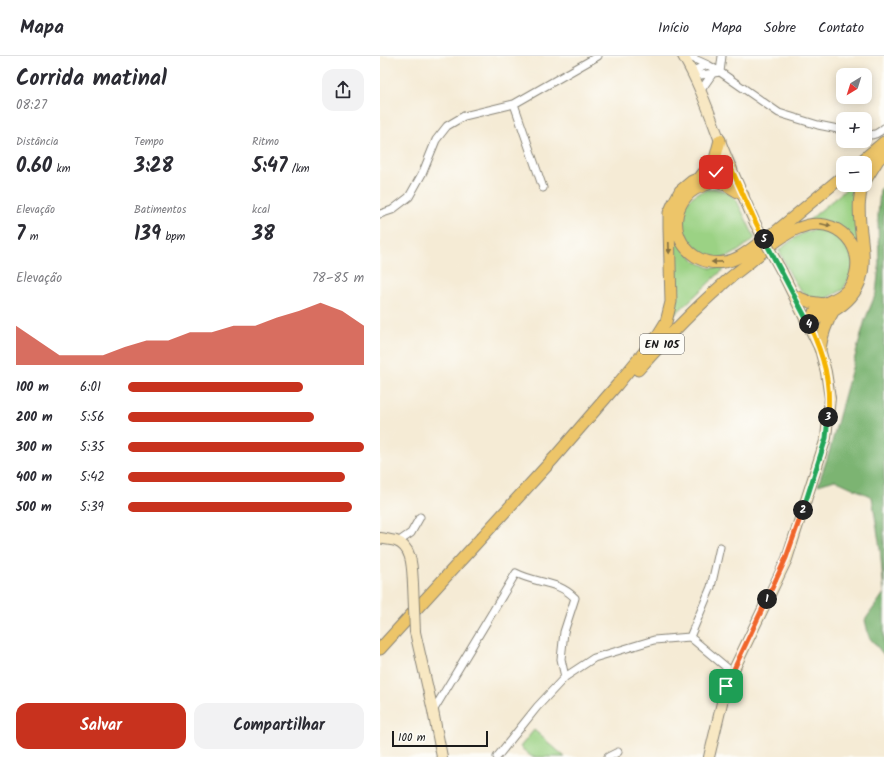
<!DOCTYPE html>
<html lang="pt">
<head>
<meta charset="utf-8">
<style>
  :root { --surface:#fff; --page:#f2f2f3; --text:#2b2b33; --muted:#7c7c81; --line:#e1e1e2; --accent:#c8321e }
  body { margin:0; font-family:Kalam,sans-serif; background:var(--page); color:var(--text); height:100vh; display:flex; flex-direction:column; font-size:15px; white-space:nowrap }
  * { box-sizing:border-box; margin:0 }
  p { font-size:13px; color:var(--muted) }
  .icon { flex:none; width:22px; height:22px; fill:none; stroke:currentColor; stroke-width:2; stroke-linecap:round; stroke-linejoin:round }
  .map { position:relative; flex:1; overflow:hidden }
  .details { display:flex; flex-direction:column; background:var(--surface); width:380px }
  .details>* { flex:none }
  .needle { width:26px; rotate:218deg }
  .fabs { position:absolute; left:456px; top:12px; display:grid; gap:8px }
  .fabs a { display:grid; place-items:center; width:36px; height:36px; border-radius:8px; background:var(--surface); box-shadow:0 2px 10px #0003; font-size:20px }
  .scale { position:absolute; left:12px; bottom:10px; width:96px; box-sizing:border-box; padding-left:4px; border:2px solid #1c1c1c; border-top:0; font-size:11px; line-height:14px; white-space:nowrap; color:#1c1c1c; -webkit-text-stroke:3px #fdfcf7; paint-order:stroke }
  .pin { position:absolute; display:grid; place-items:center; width:34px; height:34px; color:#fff; margin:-17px; border-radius:8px; box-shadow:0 2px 6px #0006 }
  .km { position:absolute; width:20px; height:20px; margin:-10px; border-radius:50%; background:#222; color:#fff; font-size:11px; line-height:20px; text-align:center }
  .round { display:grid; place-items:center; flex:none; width:42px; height:42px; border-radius:12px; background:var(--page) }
  .overview { display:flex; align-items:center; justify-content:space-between; height:68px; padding:0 16px }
  h1 { font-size:22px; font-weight:600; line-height:30px }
  .figures { display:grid; grid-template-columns:repeat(3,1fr); gap:6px; height:68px; padding:4px 16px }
  .figures div { display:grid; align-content:center }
  .figures b { font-size:20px; font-weight:600 }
  .figures small { font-size:11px; font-weight:400 }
  .figures p { font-size:11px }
  .chart { height:112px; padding:8px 16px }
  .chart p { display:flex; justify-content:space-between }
  .chart svg { width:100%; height:72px; margin-top:4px; fill:var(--accent); opacity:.7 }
  .primary-button { display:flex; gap:8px; margin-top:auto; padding:8px 16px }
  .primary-button a { flex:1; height:46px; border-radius:12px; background:var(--accent); color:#fff; font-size:16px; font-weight:600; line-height:46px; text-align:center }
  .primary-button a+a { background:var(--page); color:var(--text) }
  ul { padding:0 16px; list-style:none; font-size:13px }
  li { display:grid; grid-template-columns:64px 48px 1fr; align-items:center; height:30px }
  li i { height:10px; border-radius:5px; background:var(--accent) }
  header { display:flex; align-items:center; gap:24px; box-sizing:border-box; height:56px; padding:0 20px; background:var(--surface); border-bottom:1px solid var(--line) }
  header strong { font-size:19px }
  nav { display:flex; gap:22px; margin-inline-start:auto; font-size:14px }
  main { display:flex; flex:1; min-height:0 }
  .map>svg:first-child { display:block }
</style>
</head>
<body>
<header>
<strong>Mapa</strong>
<nav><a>Início</a><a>Mapa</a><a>Sobre</a><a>Contato</a></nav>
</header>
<main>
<section class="details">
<div class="overview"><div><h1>Corrida matinal</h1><p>08:27</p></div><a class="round"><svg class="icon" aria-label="share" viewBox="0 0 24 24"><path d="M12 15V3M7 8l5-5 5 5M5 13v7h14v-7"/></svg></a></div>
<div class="figures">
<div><p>Distância</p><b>0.60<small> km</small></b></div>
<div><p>Tempo</p><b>3:28</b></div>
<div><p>Ritmo</p><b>5:47<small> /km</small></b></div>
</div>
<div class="figures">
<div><p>Elevação</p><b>7<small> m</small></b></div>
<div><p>Batimentos</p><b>139<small> bpm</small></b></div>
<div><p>kcal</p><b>38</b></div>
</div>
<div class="chart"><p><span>Elevação</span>78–85 m</p>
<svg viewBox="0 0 160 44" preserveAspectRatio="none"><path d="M0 44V20L10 29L20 38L30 38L40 38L50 33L60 29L70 29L80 24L90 24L100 20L110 20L120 15L130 11L140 6L150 11L160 20V44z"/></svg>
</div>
<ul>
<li><b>100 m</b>6:01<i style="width:74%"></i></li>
<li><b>200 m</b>5:56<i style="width:79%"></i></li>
<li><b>300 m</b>5:35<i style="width:100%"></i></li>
<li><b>400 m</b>5:42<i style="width:92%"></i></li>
<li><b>500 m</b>5:39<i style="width:95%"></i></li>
</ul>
<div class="primary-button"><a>Salvar</a><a>Compartilhar</a></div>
</section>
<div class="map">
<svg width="504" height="701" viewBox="0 0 504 701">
  <rect width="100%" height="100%" fill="#fdfcf7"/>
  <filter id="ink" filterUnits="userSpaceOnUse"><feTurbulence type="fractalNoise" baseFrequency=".025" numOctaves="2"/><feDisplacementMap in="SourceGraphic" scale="8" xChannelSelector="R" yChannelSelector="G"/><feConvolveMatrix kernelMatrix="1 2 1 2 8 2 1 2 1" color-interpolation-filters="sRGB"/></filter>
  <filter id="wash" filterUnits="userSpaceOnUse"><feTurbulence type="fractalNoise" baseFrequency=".012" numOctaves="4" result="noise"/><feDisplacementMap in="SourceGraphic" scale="16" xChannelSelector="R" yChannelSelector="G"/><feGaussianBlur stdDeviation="0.9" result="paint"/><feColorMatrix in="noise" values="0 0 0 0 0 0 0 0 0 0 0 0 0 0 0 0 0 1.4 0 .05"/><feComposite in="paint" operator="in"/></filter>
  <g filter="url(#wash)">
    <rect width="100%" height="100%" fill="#f5ebd5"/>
    <!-- green -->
    <path fill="#9bd284" stroke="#5c7750" d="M471,129h9v63l-52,-27z
      M333,132l12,3 11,8 19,39c-9,6 -17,15 -28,19 -32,11 -62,-35 -36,-59 6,-6 15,-8 22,-10z
      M439,173c15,4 25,10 31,25 2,4 4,11 2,15 -1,7 -6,14 -9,21 -5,2 -17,10 -22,10 -23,1 -34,-34 -42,-50 14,-10 21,-19 40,-21z
      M293,176l22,29 15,7 16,-1 -54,50z
      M154,674l31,27h-33l-12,-10z"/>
    <!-- forest -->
    <path fill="#7cb472" stroke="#4c6847" d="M504,129v470l-15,-18 -4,-17 19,-27 -4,-45 -8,-51 -37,-17 -17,5 11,-32 36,-133 11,-27 3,-26 -1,-51 2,-26z"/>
  </g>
  <g filter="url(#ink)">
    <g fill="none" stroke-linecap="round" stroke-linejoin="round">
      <defs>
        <path id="street" d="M308,0l20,9
          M342,0l-2,16 59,41 39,12 25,5
          M328,9l12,7 -19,3 -8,-2 4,-4z
          M321,34l12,-17
          M134,48l29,84
          M485,79c7,1 14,-2 19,-7
          M0,158l12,-4 17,-13 14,-25 13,-32 11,-14 17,-10 50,-12 84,-48
          M18,486l13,-9 9,-16
          M310,581l21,-50 9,-40
          M53,655l83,-138c21,11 41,7 59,25l-11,34 -3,27 4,18
          M117,701l40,-50 28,-30 29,-19 60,-18 36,-3 42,35
          M228,701l10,-5"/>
        <path id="secondary" d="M303,0c16,27 26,56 37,85 11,28 23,55 35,82
          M0,482c5,1 11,2 16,3 17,6 16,28 17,43
          M35,576l18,79 9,46
          M329,701l17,-71 61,-127 39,-121 4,-40 -4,-26 -6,-23 -38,-77"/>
        <path id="primary" d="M479,107l25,-21
          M350,114c-5,4 -9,8 -15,11 -11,6 -20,5 -29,16 -24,29 1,71 38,65 16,-2 29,-15 42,-24
          M321,120l14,-17 5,-19
          M485,125l13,-21 6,-6
          M334,126l12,3 17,10
          M382,187l81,-67
          M415,240l15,6 14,2
          M430,265c10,-4 20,-7 28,-13 32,-21 26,-51 22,-84 -1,-13 -2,-26 3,-39
          M440,293c2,-15 6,-26 14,-39
          M258,314c26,-29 53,-58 83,-84 11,-11 24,-19 35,-29 13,-10 27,-23 43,-29 37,-16 72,21 52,57 -8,12 -16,13 -27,19 -6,4 -12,11 -16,18
          M0,593l174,-191 63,-73 41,-50 8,-13 5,-20 -2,-75v-14l5,-11 6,-11 12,-10 25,-10 14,-3"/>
      </defs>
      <!-- street casing -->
      <use href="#street" stroke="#888478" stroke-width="9"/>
      <!-- secondary casing -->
      <use href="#secondary" stroke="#888478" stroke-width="12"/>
      <!-- primary casing -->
      <use href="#primary" stroke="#888478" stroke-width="13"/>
      <!-- street -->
      <use href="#street" stroke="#fff" stroke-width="7"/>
      <!-- secondary -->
      <use href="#secondary" stroke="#f8e8c3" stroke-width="10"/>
      <!-- primary -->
      <use href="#primary" stroke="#edc569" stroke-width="11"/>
      <defs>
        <path id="secondary-bridge" d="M375,167l27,49
          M33,528l2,48"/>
      </defs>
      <!-- secondary-bridge casing -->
      <use href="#secondary-bridge" stroke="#888478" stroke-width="12" stroke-linecap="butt"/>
      <!-- secondary-bridge -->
      <use href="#secondary-bridge" stroke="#f8e8c3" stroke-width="10"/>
    </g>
    <!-- one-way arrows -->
    <defs><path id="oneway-solid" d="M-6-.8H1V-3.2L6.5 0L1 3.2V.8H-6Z"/></defs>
    <g fill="#847042">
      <use href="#oneway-solid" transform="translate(446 169) rotate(14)"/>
      <use href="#oneway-solid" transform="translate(289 192) rotate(88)"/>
      <use href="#oneway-solid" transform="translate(337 206) rotate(179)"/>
    </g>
  </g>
  <g fill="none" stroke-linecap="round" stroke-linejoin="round" filter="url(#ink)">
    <defs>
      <path id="split-1" d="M346,630l41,-87"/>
      <path id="split-2" d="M387,543l19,-41 17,-48"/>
      <path id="split-3" d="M423,454l23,-72 2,-21"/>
      <path id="split-4" d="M429,268c15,33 22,57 19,93"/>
      <path id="split-5" d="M384,183l45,85"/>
      <path id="split-6" d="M336,116l15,-4 25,55 8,16"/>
    </defs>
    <!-- split-1 casing -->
    <use href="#split-1" stroke="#fff" stroke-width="8"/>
    <!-- split-2 casing -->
    <use href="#split-2" stroke="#fff" stroke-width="8"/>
    <!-- split-3 casing -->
    <use href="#split-3" stroke="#fff" stroke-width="8"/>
    <!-- split-4 casing -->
    <use href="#split-4" stroke="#fff" stroke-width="8"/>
    <!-- split-5 casing -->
    <use href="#split-5" stroke="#fff" stroke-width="8"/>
    <!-- split-6 casing -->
    <use href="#split-6" stroke="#fff" stroke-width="8"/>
    <!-- split-1 -->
    <use href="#split-1" stroke="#f0652b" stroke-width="5"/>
    <!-- split-2 -->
    <use href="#split-2" stroke="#f0652b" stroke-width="5"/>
    <!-- split-3 -->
    <use href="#split-3" stroke="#22a559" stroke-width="5"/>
    <!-- split-4 -->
    <use href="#split-4" stroke="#f5b400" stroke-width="5"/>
    <!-- split-5 -->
    <use href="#split-5" stroke="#22a559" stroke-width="5"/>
    <!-- split-6 -->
    <use href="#split-6" stroke="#f5b400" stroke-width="5"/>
  </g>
  <g text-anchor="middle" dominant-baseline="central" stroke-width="4" stroke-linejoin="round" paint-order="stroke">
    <!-- shield labels -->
    <rect fill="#fdfcf7" stroke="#605f5e" stroke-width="1" x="260" y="278" width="44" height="20" rx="3"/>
    <g font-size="12" font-weight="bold" fill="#1c1c1c">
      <text x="282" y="288">EN 105</text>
    </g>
  </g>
</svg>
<div class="fabs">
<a><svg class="needle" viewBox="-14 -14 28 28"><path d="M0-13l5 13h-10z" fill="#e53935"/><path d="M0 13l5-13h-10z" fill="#7c7c81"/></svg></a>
<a>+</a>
<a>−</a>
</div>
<div class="scale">100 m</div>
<div class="pin" style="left:346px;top:630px;background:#1e9e55"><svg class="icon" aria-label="arrive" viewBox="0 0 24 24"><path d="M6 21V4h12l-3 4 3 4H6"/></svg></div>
<div class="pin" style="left:336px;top:116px;background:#d93025"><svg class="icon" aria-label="check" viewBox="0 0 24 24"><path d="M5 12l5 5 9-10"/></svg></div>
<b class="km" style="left:387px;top:543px">1</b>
<b class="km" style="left:423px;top:454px">2</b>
<b class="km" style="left:448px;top:361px">3</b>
<b class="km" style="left:429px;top:268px">4</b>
<b class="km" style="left:384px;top:183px">5</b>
</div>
</main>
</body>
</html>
